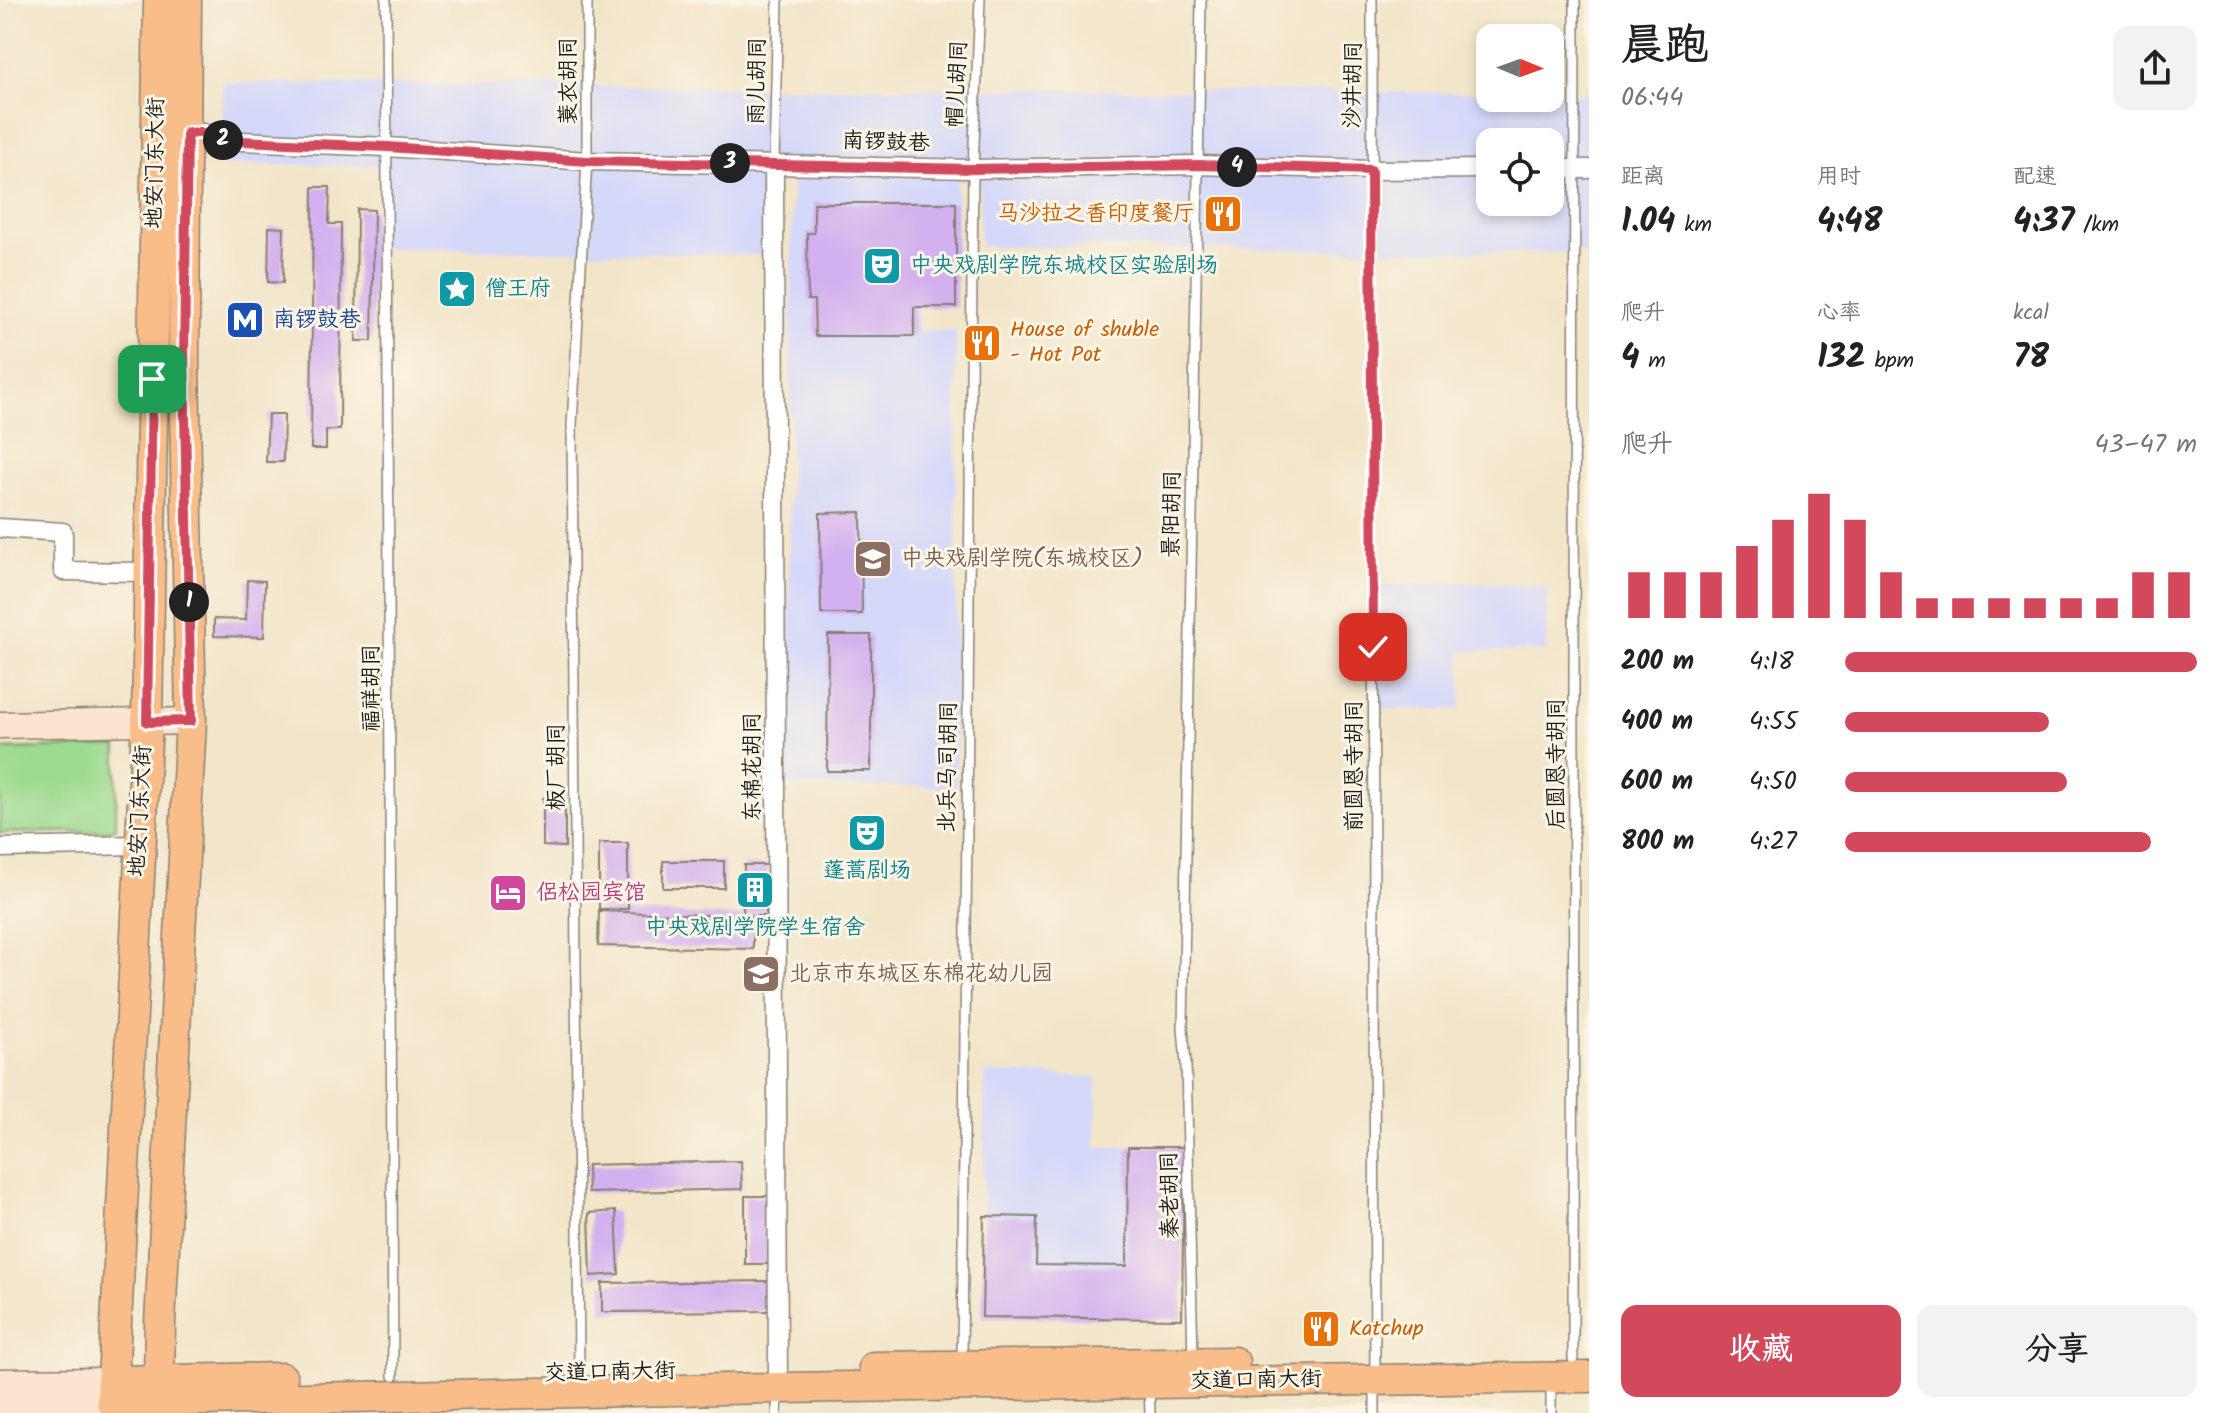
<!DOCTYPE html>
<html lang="zh">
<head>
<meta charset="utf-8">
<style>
  :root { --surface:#fff; --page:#f2f2f2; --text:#222; --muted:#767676; --accent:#d1495b }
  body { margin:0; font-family:Kalam,"LXGW WenKai TC",sans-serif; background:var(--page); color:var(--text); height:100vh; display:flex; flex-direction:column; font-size:30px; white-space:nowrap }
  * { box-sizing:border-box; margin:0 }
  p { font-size:26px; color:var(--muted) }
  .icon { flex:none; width:44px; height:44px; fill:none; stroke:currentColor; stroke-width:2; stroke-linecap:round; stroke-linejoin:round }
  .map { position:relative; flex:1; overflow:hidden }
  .drawer { display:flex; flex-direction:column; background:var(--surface); width:640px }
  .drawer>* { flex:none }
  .needle { width:52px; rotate:91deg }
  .buttons { position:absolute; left:1476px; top:24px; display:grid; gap:16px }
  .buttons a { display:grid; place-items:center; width:88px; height:88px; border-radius:16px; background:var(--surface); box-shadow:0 4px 12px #0003; font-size:40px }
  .pin { position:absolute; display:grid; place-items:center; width:68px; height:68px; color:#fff; margin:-34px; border-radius:16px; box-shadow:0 4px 12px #0006 }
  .km { position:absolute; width:40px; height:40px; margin:-20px; border-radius:50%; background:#222; color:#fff; font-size:22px; line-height:40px; text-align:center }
  .round { display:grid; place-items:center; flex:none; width:84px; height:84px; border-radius:16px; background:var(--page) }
  .summary { display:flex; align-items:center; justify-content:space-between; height:136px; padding:0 32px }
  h1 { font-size:44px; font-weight:700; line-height:60px }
  .figures { display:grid; grid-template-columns:repeat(3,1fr); gap:12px; height:136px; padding:8px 32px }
  .figures div { display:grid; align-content:center }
  .figures b { font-size:34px; font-weight:700 }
  .figures small { font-size:22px; font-weight:400 }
  .figures p { font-size:22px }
  .chart { height:224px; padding:16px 32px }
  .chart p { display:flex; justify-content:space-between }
  .chart svg { width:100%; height:144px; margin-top:8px; stroke:var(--accent); stroke-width:6 }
  .action { display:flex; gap:16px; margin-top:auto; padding:16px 32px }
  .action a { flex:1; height:92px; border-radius:16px; background:var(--accent); color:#fff; font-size:32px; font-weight:700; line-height:92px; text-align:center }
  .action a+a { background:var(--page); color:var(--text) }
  ul { padding:0 32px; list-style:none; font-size:26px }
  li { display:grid; grid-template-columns:128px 96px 1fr; align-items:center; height:60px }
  li i { height:20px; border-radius:10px; background:var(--accent) }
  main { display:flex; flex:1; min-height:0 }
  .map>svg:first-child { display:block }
</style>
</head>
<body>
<main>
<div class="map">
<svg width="1589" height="1413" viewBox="0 0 1589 1413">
  <rect width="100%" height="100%" fill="#fcf5e5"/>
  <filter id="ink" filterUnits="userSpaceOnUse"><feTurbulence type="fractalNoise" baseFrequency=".0125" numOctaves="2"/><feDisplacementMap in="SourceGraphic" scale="16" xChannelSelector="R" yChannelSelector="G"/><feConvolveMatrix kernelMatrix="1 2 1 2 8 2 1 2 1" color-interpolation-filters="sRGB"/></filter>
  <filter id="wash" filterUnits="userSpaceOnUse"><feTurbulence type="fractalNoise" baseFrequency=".006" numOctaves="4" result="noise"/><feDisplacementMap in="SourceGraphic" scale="32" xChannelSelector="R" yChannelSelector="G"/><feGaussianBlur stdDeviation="1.8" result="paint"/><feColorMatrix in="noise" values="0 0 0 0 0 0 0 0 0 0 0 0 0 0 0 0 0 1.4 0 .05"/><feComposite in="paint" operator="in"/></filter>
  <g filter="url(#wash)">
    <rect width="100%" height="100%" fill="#f2e5c9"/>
    <!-- built -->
    <path fill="#d4d8f9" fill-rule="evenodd" d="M223,83l1267,10v5h60v-4h39v159l-609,-7v-66h-23l-1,127h-39v24h39v456l-168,-1 4,-606 -27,1 -1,74 -383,-7 1,-83h-160zM1490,142h60v60h-60z
      M1470,583l76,3 1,65h-86v58h-80l-1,-125z
      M985,1073l112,4 -1,70h88l-2,172 -200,-2z"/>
    <!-- green -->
    <path fill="#9cda8f" stroke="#5c7b56" stroke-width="2" d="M117,746l-1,82 -11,3 -105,2v-84z"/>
    <g id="blocks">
      <!-- building -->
      <path fill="#d3b0ef" d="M313,187h17l-1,37h12l-1,206h-14v19h-15z
        M814,203h142v104h-42v29h-99l-1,-36h-6l-1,-67h7z
        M357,209l17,1 -2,131h-16z
        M269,227l15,1 -1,55 -15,-1z
        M268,414h16l-1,48h-17z
        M861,512l1,102h-41l-1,-101z
        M247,580l18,1 -1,56 -50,-1v-17l32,1z
        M828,635h43v136h-44z
        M543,798h22v49l-22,-1z
        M599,843h29v66h-29z
        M663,861h61v27h-61z
        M744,865h23l-1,51h-23z
        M599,911l154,6v32l-155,-3z
        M1128,1147h56l-2,172 -200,-2 2,-101 53,1 -1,48 91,1z
        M741,1161l1,28 -154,4 -1,-28z
        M745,1196h23v68h-23z
        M616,1211l3,63 -28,2 -2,-63z
        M768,1281l1,30 -167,1v-29z"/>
    </g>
  </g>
  <g filter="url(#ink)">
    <use href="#blocks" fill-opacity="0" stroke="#878072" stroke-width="2"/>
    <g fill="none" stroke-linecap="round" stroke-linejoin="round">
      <defs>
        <path id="lane" d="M386,0l7,1376
          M1372,0l3,1413
          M774,163l4,-163
          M1193,1358l-7,-295 -3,-35 18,-1028
          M1573,1359l2,-1359
          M962,1362l11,-1193 7,-169
          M579,1373l-7,-948 15,-264v-161
          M1149,1387l1,26
          M777,1413l1,-21
          M1551,1413v-33"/>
        <path id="street" d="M187,133h16l14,7 171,7 199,14 386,8 225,-4 173,5 119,-1
          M774,163l4,1225
          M1550,169h39
          M0,528l63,4v39l85,1
          M0,848l139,-3"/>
        <path id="secondary" d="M0,725l191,-4
          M0,1382l112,-1
          M0,1402h112"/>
        <path id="primary" d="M874,1367l360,-5
          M112,1381l170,-3
          M156,1398l3,-18 1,-57 31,-602 -7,-358 2,-363
          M112,1401l35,-679 12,-722
          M112,1402l666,-14 811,-11"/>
      </defs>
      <!-- lane casing -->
      <use href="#lane" stroke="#878072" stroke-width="12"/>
      <!-- street casing -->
      <use href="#street" stroke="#878072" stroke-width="21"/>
      <!-- secondary casing -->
      <use href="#secondary" stroke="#878072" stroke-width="29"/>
      <!-- primary casing -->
      <use href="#primary" stroke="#878072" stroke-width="33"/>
      <!-- lane -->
      <use href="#lane" stroke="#fff" stroke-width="9"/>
      <!-- street -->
      <use href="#street" stroke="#fff" stroke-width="18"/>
      <!-- secondary -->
      <use href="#secondary" stroke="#fce5d0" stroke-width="26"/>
      <!-- primary -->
      <use href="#primary" stroke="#f8bd89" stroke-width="30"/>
    </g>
  </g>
  <g fill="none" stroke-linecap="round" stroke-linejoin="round" filter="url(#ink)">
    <defs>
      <path id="route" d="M152,379l-5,343 44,-1 -7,-358 3,-230h16l14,7 171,7 199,14 386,8 225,-4 173,5 2,477"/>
    </defs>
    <!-- route casing -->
    <use href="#route" stroke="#fff" stroke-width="16"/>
    <!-- route -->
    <use href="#route" stroke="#d1495b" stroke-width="10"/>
  </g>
  <!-- icons -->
  <defs>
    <symbol id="restaurant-square" viewBox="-11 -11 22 22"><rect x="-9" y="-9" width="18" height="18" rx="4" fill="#e8710a" stroke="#fcf5e5"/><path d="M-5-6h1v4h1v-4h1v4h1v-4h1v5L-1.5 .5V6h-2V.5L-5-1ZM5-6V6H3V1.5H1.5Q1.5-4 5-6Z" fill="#fff"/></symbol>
    <symbol id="theatre-square" viewBox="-11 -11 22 22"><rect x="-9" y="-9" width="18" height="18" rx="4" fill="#0f9aa8" stroke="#fcf5e5"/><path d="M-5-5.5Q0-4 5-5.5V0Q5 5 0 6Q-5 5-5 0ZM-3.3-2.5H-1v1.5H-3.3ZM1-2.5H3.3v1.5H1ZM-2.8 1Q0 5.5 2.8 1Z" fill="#fff"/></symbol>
    <symbol id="sight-square" viewBox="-11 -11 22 22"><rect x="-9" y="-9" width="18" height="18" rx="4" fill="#0f9aa8" stroke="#fcf5e5"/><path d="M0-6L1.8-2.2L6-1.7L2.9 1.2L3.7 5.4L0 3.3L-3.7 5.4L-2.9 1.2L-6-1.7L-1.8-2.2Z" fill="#fff"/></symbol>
    <symbol id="metro-square" viewBox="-11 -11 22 22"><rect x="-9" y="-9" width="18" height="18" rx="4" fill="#1a4fb4" stroke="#fcf5e5"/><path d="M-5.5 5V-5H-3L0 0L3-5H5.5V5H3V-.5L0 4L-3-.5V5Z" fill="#fff"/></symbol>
    <symbol id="university-square" viewBox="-11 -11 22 22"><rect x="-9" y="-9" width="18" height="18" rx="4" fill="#8d6e63" stroke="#fcf5e5"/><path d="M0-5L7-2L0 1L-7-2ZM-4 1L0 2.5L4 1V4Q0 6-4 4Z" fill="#fff"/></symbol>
    <symbol id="building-square" viewBox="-11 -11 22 22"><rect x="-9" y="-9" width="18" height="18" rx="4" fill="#0f9aa8" stroke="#fcf5e5"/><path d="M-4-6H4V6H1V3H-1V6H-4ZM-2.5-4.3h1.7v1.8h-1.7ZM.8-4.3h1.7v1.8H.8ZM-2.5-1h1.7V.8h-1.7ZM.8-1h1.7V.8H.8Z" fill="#fff"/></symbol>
    <symbol id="hotel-square" viewBox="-11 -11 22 22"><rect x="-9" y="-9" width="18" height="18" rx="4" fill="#d1479c" stroke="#fcf5e5"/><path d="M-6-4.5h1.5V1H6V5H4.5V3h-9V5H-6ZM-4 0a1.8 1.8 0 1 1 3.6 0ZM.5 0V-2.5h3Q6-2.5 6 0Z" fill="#fff"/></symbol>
    <symbol id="school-square" viewBox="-11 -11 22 22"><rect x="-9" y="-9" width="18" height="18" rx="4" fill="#8d6e63" stroke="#fcf5e5"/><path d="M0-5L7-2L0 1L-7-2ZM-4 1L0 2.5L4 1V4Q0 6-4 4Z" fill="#fff"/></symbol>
  </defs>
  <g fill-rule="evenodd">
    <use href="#restaurant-square" x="1201" y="192" width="44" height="44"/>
    <use href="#theatre-square" x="860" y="244" width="44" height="44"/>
    <use href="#sight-square" x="435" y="267" width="44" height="44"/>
    <use href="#metro-square" x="223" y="298" width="44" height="44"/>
    <use href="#restaurant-square" x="960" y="321" width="44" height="44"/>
    <use href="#university-square" x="851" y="537" width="44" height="44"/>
    <use href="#theatre-square" x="845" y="811" width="44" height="44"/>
    <use href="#building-square" x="733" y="868" width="44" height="44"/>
    <use href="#hotel-square" x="486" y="871" width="44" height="44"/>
    <use href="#school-square" x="739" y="952" width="44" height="44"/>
    <use href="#restaurant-square" x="1299" y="1307" width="44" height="44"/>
  </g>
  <g text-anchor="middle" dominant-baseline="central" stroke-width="6" stroke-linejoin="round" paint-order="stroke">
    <!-- street labels -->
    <g font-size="22" fill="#1c1c1c" stroke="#fcf5e5">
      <text transform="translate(569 81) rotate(-90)">蓑衣胡同</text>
      <text transform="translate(758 81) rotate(-89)">雨儿胡同</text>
      <text transform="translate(958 84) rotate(-87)">帽儿胡同</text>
      <text transform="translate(1354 85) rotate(-89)">沙井胡同</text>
      <text transform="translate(886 143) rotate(2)">南锣鼓巷</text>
      <text transform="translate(156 163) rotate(-89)">地安门东大街</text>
      <text transform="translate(1173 514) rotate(-89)">景阳胡同</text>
      <text transform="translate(372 688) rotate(-90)">福祥胡同</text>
      <text transform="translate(1557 764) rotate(-90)">后圆恩寺胡同</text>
      <text transform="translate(1355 766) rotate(-90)">前圆恩寺胡同</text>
      <text transform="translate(557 767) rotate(-90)">板厂胡同</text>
      <text transform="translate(753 767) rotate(-90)">东棉花胡同</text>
      <text transform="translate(949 767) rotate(-89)">北兵马司胡同</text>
      <text transform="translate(141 811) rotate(-87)">地安门东大街</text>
      <text transform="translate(1171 1195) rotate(-91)">秦老胡同</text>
      <text transform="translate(610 1373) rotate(-1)">交道口南大街</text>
      <text transform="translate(1256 1381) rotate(-1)">交道口南大街</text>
    </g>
    <!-- food labels -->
    <g font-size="22" fill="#c56008" stroke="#fcf5e5" text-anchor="start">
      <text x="1195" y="214" text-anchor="end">马沙拉之香印度餐厅</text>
      <text x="1010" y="330">House of shuble<tspan x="1010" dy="25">- Hot Pot</tspan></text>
      <text x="1349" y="1329">Katchup</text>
    </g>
    <!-- culture labels -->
    <g font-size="22" fill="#0d838f" stroke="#fcf5e5" text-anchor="start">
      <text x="910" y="266">中央戏剧学院东城校区实验剧场</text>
      <text x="485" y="289">僧王府</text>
      <text x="867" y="871" text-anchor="middle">蓬蒿剧场</text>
      <text x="755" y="928" text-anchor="middle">中央戏剧学院学生宿舍</text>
    </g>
    <!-- transit labels -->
    <g font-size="22" fill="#164399" stroke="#fcf5e5" text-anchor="start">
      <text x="273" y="320">南锣鼓巷</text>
    </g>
    <!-- education labels -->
    <g font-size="22" fill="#785e54" stroke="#fcf5e5" text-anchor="start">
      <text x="901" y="559">中央戏剧学院(东城校区)</text>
      <text x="789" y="974">北京市东城区东棉花幼儿园</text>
    </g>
    <!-- hotel labels -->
    <g font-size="22" fill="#b23c85" stroke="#fcf5e5" text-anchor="start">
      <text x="536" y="893">侣松园宾馆</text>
    </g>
  </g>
</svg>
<div class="buttons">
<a><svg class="needle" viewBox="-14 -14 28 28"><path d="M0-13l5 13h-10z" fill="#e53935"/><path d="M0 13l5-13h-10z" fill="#767676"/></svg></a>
<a><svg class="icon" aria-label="locate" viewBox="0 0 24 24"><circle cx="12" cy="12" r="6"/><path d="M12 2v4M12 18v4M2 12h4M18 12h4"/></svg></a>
</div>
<div class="pin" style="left:152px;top:379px;background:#1e9e55"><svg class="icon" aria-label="arrive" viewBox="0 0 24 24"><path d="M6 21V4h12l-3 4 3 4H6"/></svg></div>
<div class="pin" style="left:1373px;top:647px;background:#d93025"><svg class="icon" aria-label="check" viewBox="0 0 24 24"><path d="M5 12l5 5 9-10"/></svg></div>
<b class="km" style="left:189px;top:602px">1</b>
<b class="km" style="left:223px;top:140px">2</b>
<b class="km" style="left:730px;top:163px">3</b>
<b class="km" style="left:1237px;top:167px">4</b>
</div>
<section class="drawer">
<div class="summary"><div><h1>晨跑</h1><p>06:44</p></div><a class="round"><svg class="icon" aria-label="share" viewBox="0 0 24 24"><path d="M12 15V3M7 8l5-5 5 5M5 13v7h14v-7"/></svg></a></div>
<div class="figures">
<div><p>距离</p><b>1.04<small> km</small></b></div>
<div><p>用时</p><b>4:48</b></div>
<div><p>配速</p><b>4:37<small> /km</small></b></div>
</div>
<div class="figures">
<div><p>爬升</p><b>4<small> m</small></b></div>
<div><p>心率</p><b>132<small> bpm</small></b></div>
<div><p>kcal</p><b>78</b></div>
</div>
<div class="chart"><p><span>爬升</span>43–47 m</p>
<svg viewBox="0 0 160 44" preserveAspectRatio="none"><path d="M5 44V30M15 44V30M25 44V30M35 44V22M45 44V14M55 44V6M65 44V14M75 44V30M85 44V38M95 44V38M105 44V38M115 44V38M125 44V38M135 44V38M145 44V30M155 44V30"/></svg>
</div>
<ul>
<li><b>200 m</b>4:18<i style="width:100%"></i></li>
<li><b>400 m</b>4:55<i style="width:58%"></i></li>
<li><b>600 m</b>4:50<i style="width:63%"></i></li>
<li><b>800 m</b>4:27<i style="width:87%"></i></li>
</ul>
<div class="action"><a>收藏</a><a>分享</a></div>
</section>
</main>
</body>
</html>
